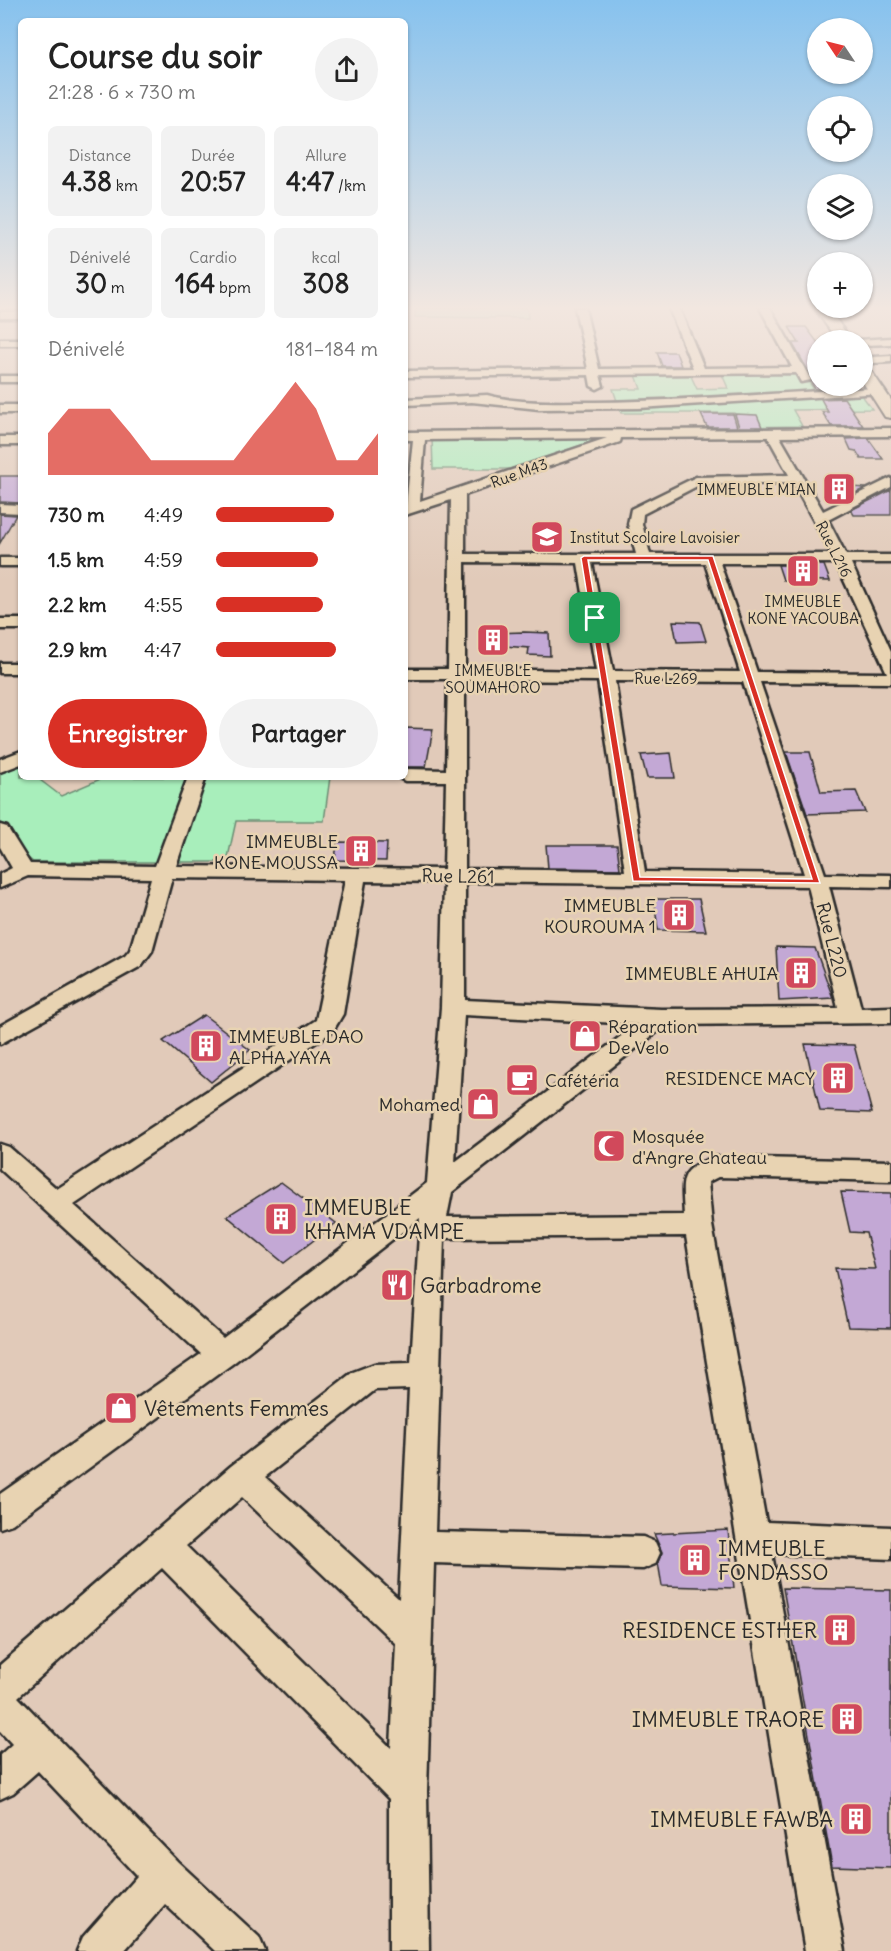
<!DOCTYPE html>
<html lang="fr">
<head>
<meta charset="utf-8">
<style>
  :root { --surface:#fff; --page:#f2f2f2; --text:#222; --muted:#767676; --accent:#d93025 }
  body { margin:0; font-family:Delius,sans-serif; background:var(--page); color:var(--text); height:100vh; display:flex; flex-direction:column; font-size:22px; white-space:nowrap }
  * { box-sizing:border-box; margin:0 }
  p { font-size:20px; color:var(--muted) }
  .icon { flex:none; width:33px; height:33px; fill:none; stroke:currentColor; stroke-width:2; stroke-linecap:round; stroke-linejoin:round }
  .map { position:relative; flex:1; overflow:hidden }
  .drawer { position:absolute; left:18px; top:18px; width:390px; height:762px; display:flex; flex-direction:column; background:var(--surface); border-radius:9px; box-shadow:0 2px 4px #0004 }
  .drawer>* { flex:none }
  .needle { width:39px; rotate:305deg }
  .buttons { position:absolute; left:807px; top:18px; display:grid; gap:12px }
  .buttons a { display:grid; place-items:center; width:66px; height:66px; border-radius:50%; background:var(--surface); box-shadow:0 2px 4px #0004; font-size:30px }
  .pin { position:absolute; display:grid; place-items:center; width:51px; height:51px; color:#fff; margin:-26px; border-radius:12px; box-shadow:0 3px 9px #0006 }
  .round { display:grid; place-items:center; flex:none; width:63px; height:63px; border-radius:32px; background:var(--page) }
  .head { display:flex; align-items:center; justify-content:space-between; height:102px; padding:0 30px }
  h1 { font-size:33px; font-weight:800; line-height:45px }
  .figures { display:grid; grid-template-columns:repeat(3,1fr); gap:9px; height:102px; padding:6px 30px }
  .figures div { display:grid; align-content:center; border-radius:9px; background:var(--page); text-align:center }
  .figures b { font-size:26px; font-weight:800 }
  .figures small { font-size:16px; font-weight:400 }
  .figures p { font-size:16px }
  .chart { height:168px; padding:12px 30px }
  .chart p { display:flex; justify-content:space-between }
  .chart svg { width:100%; height:108px; margin-top:6px; fill:var(--accent); opacity:.7 }
  .action { display:flex; gap:12px; margin-top:auto; padding:12px 30px }
  .action a { flex:1; height:69px; border-radius:36px; background:var(--accent); color:#fff; font-size:24px; font-weight:800; line-height:69px; text-align:center }
  .action a+a { background:var(--page); color:var(--text) }
  ul { padding:0 30px; list-style:none; font-size:20px }
  li { display:grid; grid-template-columns:96px 72px 1fr; align-items:center; height:45px }
  li i { height:15px; border-radius:8px; background:var(--accent) }
  .map>svg:first-child { display:block }
</style>
</head>
<body>
<div class="map">
<svg width="891" height="1951" viewBox="0 0 891 1951">
  <rect width="100%" height="100%" fill="#e1cab9"/>
  <filter id="ink" filterUnits="userSpaceOnUse"><feTurbulence type="fractalNoise" baseFrequency=".0167" numOctaves="2"/><feDisplacementMap in="SourceGraphic" scale="12" xChannelSelector="R" yChannelSelector="G"/><feConvolveMatrix kernelMatrix="1 2 1 2 8 2 1 2 1" color-interpolation-filters="sRGB"/></filter>
  <g filter="url(#ink)">
    <!-- green -->
    <path fill="#a8eebb" stroke="#6a8c73" stroke-width="1.5" d="M416,308h111l1,10 -113,-1z
      M721,372h82l10,16 43,-1 16,22 -79,1 9,16 -61,1 -7,-14h-113l-8,-24h28l-5,-14 54,-1 7,15 31,-1z
      M609,436l-99,33h-77l-1,-31z
      M16,762l5,4v11h15l25,19 44,-19h225l-6,44h-88l-9,41h-194l-33,-27v-66z"/>
    <!-- building -->
    <path fill="#c3a8d5" stroke="#2b2b2b" stroke-width="1.5" d="M789,327h17l12,16v43l20,2 -23,1 -4,-7 2,-3 -21,-36h7z
      M657,352h19l5,14h-19z
      M844,398l19,28h-32l-9,-14h6l-7,-13z
      M701,414h32l4,13h-30z
      M735,414l22,1 5,12h-23z
      M868,438l15,21h-22l-5,-8 -5,-1 -5,-11z
      M0,476h21v27l-21,-1z
      M837,486l29,2 -22,10z
      M891,490v25h-37l-3,-5z
      M0,514l16,1 -16,28z
      M778,565h46l6,16 -47,-1z
      M673,621l27,1 6,19 -29,1z
      M524,632l25,1 1,23 -22,-1 1,-7 -39,-3v-12z
      M405,728l28,1 -7,38h-21z
      M786,752h24l11,40 35,-1 9,21 -58,2z
      M671,753l4,25h-28l-6,-23z
      M337,842l50,1 -1,18 -51,-1z
      M546,845h71l3,24 -72,-1z
      M654,899h45l7,32 -48,-1z
      M776,947l39,1 18,50 -54,3z
      M204,1015l46,35 -39,32 -48,-41z
      M805,1044l49,1 18,68 -52,-2z
      M281,1182l55,41 -52,40 -57,-47z
      M841,1192l50,1v135l-43,-1 -13,-59 40,1 -9,-36 -16,-1z
      M728,1530l6,58 -72,-2 -4,-24 4,-10 -8,-18z
      M783,1588l108,2v278l-59,-2z"/>
    <g fill="none" stroke-linecap="round" stroke-linejoin="round">
      <defs>
        <path id="street" d="M575,308h10l14,61 94,-1 -24,-60h10l25,60 88,-1 -32,-59h10l41,72 -10,2 -5,-9 -196,2 3,11 -6,3 -6,-3 -2,-11 -184,2v-6l183,-2z
          M0,312h21v6h-21z
          M891,338v6l-29,1v-5h-4z
          M0,339h21v6h-21z
          M891,356v6l-18,1 -5,-3 5,-3z
          M0,376h21v6h-21z
          M878,388l6,3 -2,2 -243,15 -100,1 -67,-7 -67,3v-6l82,-4c32,9 72,7 108,7 94,-1 189,-10 283,-14z
          M0,405h21v8h-21z
          M891,428v8l-111,1 43,74 68,-33v9l-63,33 18,35h45v8h-40l40,88v32l-131,-1 65,192 66,1v12l-62,-1 32,122 30,-1v16l-225,2 -214,167 -5,25 237,-2c-2,-37 -6,-46 32,-58l175,4v20l-173,-4 -10,5 4,43 54,297 125,5v32l-119,-5 73,397h-40l-119,-715 -242,2 -9,294 208,5 12,5 5,11 -5,11 -12,5 -209,-6 -7,228 2,160h-40v-152l-227,-231 -144,129 160,165 81,75 6,14h-50l-50,-47 -41,47h-47l6,-14 54,-61 -99,-105 -25,22 -13,6v-44l12,-11 -12,-13v-66l231,-199 122,-94 21,-8 37,-1 9,-145 -188,146 -220,160 -12,4v-34l201,-140 -201,-185v-25l9,3 48,42 259,-169 29,-140 -173,-2 -20,73 -11,15 -141,78v-18l125,-70 5,-6 21,-72 -123,-2 -28,12v-14l12,-6 -12,-21v-22l7,2 23,37 125,2 33,-89h18l-30,89 268,3 2,-88h-41l-8,-4h8v-8l41,1 2,-91h-43v-10h43l3,-169 -46,15 8,-75h-8v-8zM768,437l21,38 -93,2 -65,32 -3,15 8,30h-171v-59l155,-53 1,-4zM607,438l-187,63 5,-61zM793,483l39,71h-182l-8,-30 1,-10 56,-29zM465,562l113,1 18,108 -131,-2zM592,563h113l35,109 -127,-1zM720,563h116l51,110 -130,-1zM465,680l133,1 27,190 -160,-2zM615,681l128,1 61,192 -159,-2zM365,881l79,1 -3,125 -14,176 -204,155 -149,-133 259,-174 10,-17zM465,882l343,4 30,122 -177,1 -196,-9zM464,1015l173,9 -182,138zM409,1389l-10,210 -134,-122 110,-87zM242,1497l154,147 -5,104 -205,-202z
          M0,437h21v8h-21z
          M0,504l21,1v8l-21,-1z
          M0,558h21v8h-21z
          M0,619h21v10h-21z
          M0,663h21v10h-21z
          M21,751v13l-21,8v-13z"/>
        <path id="secondary" d="M814,308h14l23,32h-14z
          M862,364l5,1 24,35v18l-6,-1 -23,-36z"/>
      </defs>
      <!-- street casing -->
      <use href="#street" stroke="#2b2b2b" stroke-width="5"/>
      <!-- secondary casing -->
      <use href="#secondary" stroke="#2b2b2b" stroke-width="4"/>
      <!-- street -->
      <use href="#street" fill="#e8d3b2" fill-rule="evenodd"/>
      <!-- secondary -->
      <use href="#secondary" fill="#e8d3b2" fill-rule="evenodd"/>
    </g>
  </g>
  <!-- sky -->
  <linearGradient id="sky" x2="0" y2="1"><stop stop-color="#87c2ee"/><stop offset="0.53" stop-color="#f2e7e0"/><stop offset="1" stop-color="#f2e7e0" stop-opacity="0"/></linearGradient>
  <rect width="891" height="581" fill="url(#sky)"/>
  <!-- route -->
  <path fill="#d93025" stroke="#fff" stroke-width="1.5" fill-rule="evenodd" d="M584,556h129l107,327 -187,-2 -52,-323zM588,560h120l104,319 -172,-2z"/>
  <!-- icons -->
  <defs>
    <symbol id="building-square" viewBox="-11 -11 22 22"><rect x="-9" y="-9" width="18" height="18" rx="4" fill="#d1495b" stroke="#e8d3b2"/><path d="M-4-6H4V6H1V3H-1V6H-4ZM-2.5-4.3h1.7v1.8h-1.7ZM.8-4.3h1.7v1.8H.8ZM-2.5-1h1.7V.8h-1.7ZM.8-1h1.7V.8H.8Z" fill="#fff"/></symbol>
    <symbol id="school-square" viewBox="-11 -11 22 22"><rect x="-9" y="-9" width="18" height="18" rx="4" fill="#d1495b" stroke="#e8d3b2"/><path d="M0-5L7-2L0 1L-7-2ZM-4 1L0 2.5L4 1V4Q0 6-4 4Z" fill="#fff"/></symbol>
    <symbol id="shop-square" viewBox="-11 -11 22 22"><rect x="-9" y="-9" width="18" height="18" rx="4" fill="#d1495b" stroke="#e8d3b2"/><path d="M-5-2.5h2.3a2.7 3.5 0 0 1 5.4 0H5L5.5 6h-11ZM-1.5-2.5h3a1.5 2.3 0 0 0-3 0Z" fill="#fff"/></symbol>
    <symbol id="cafe-square" viewBox="-11 -11 22 22"><rect x="-9" y="-9" width="18" height="18" rx="4" fill="#d1495b" stroke="#e8d3b2"/><path d="M-5.5-4.5H6V0H3Q3 3.5 0 3.5H-2.5Q-5.5 3.5-5.5 0ZM3-3.2v2h1.7v-2ZM-6 4.5H4V6H-6Z" fill="#fff"/></symbol>
    <symbol id="mosque-square" viewBox="-11 -11 22 22"><rect x="-9" y="-9" width="18" height="18" rx="4" fill="#d1495b" stroke="#e8d3b2"/><path d="M3.5-4.9A6 6 0 1 0 3.5 4.9A5 5 0 1 1 3.5-4.9Z" fill="#fff"/></symbol>
    <symbol id="restaurant-square" viewBox="-11 -11 22 22"><rect x="-9" y="-9" width="18" height="18" rx="4" fill="#d1495b" stroke="#e8d3b2"/><path d="M-5-6h1v4h1v-4h1v4h1v-4h1v5L-1.5 .5V6h-2V.5L-5-1ZM5-6V6H3V1.5H1.5Q1.5-4 5-6Z" fill="#fff"/></symbol>
  </defs>
  <g fill-rule="evenodd">
    <use href="#building-square" x="820" y="470" width="38" height="38"/>
    <use href="#school-square" x="528" y="518" width="38" height="38"/>
    <use href="#building-square" x="784" y="552" width="38" height="38"/>
    <use href="#building-square" x="474" y="621" width="38" height="38"/>
    <use href="#building-square" x="342" y="832" width="38" height="38"/>
    <use href="#building-square" x="660" y="896" width="38" height="38"/>
    <use href="#building-square" x="782" y="954" width="38" height="38"/>
    <use href="#shop-square" x="566" y="1017" width="38" height="38"/>
    <use href="#building-square" x="187" y="1027" width="38" height="38"/>
    <use href="#building-square" x="819" y="1059" width="38" height="38"/>
    <use href="#cafe-square" x="503" y="1061" width="38" height="38"/>
    <use href="#shop-square" x="464" y="1085" width="38" height="38"/>
    <use href="#mosque-square" x="590" y="1127" width="38" height="38"/>
    <use href="#building-square" x="262" y="1200" width="38" height="38"/>
    <use href="#restaurant-square" x="378" y="1266" width="38" height="38"/>
    <use href="#shop-square" x="102" y="1389" width="38" height="38"/>
    <use href="#building-square" x="676" y="1541" width="38" height="38"/>
    <use href="#building-square" x="821" y="1611" width="38" height="38"/>
    <use href="#building-square" x="828" y="1700" width="38" height="38"/>
    <use href="#building-square" x="837" y="1800" width="38" height="38"/>
  </g>
  <g text-anchor="middle" dominant-baseline="central" stroke-width="5" stroke-linejoin="round" paint-order="stroke">
    <!-- far-street labels -->
    <g font-size="15" fill="#2b2b2b" stroke="#e8d3b2">
      <text transform="translate(519 473) rotate(-20)">Rue M43</text>
      <text transform="translate(834 549) rotate(63)">Rue L216</text>
      <text x="666" y="678">Rue L269</text>
    </g>
    <!-- far-poi labels -->
    <g font-size="15" fill="#2b2b2b" stroke="#e8d3b2">
      <text x="816" y="489" text-anchor="end">IMMEUBLE MIAN</text>
      <text x="570" y="537" text-anchor="start">Institut Scolaire Lavoisier</text>
      <text x="803" y="601">IMMEUBLE<tspan x="803" dy="17">KONE YACOUBA</tspan></text>
      <text x="493" y="670">IMMEUBLE<tspan x="493" dy="17">SOUMAHORO</tspan></text>
    </g>
    <!-- poi labels -->
    <g font-size="18" fill="#2b2b2b" stroke="#e8d3b2" text-anchor="end">
      <text x="338" y="841">IMMEUBLE<tspan x="338" dy="21">KONE MOUSSA</tspan></text>
      <text x="656" y="905">IMMEUBLE<tspan x="656" dy="21">KOUROUMA 1</tspan></text>
      <text x="778" y="973">IMMEUBLE AHUIA</text>
      <text x="608" y="1026" text-anchor="start">Réparation<tspan x="608" dy="21">De Velo</tspan></text>
      <text x="229" y="1036" text-anchor="start">IMMEUBLE DAO<tspan x="229" dy="21">ALPHA YAYA</tspan></text>
      <text x="815" y="1078">RESIDENCE MACY</text>
      <text x="545" y="1080" text-anchor="start">Cafétéria</text>
      <text x="460" y="1104">Mohamed</text>
      <text x="632" y="1136" text-anchor="start">Mosquée<tspan x="632" dy="21">d'Angre Chateau</tspan></text>
    </g>
    <!-- street labels -->
    <g font-size="18" fill="#2b2b2b" stroke="#e8d3b2">
      <text transform="translate(458 876) rotate(1)">Rue L261</text>
      <text transform="translate(832 940) rotate(76)">Rue L220</text>
    </g>
    <!-- near-poi labels -->
    <g font-size="21" fill="#2b2b2b" stroke="#e8d3b2" text-anchor="start">
      <text x="304" y="1207">IMMEUBLE<tspan x="304" dy="24">KHAMA VDAMPE</tspan></text>
      <text x="420" y="1285">Garbadrome</text>
      <text x="144" y="1408">Vêtements Femmes</text>
      <text x="718" y="1548">IMMEUBLE<tspan x="718" dy="24">FONDASSO</tspan></text>
      <text x="817" y="1630" text-anchor="end">RESIDENCE ESTHER</text>
      <text x="824" y="1719" text-anchor="end">IMMEUBLE TRAORE</text>
      <text x="833" y="1819" text-anchor="end">IMMEUBLE FAWBA</text>
    </g>
  </g>
</svg>
<div class="buttons">
<a><svg class="needle" viewBox="-14 -14 28 28"><path d="M0-13l5 13h-10z" fill="#e53935"/><path d="M0 13l5-13h-10z" fill="#767676"/></svg></a>
<a><svg class="icon" aria-label="locate" viewBox="0 0 24 24"><circle cx="12" cy="12" r="6"/><path d="M12 2v4M12 18v4M2 12h4M18 12h4"/></svg></a>
<a><svg class="icon" aria-label="layers" viewBox="0 0 24 24"><path d="M12 4l9 5-9 5-9-5zM3 14l9 5 9-5"/></svg></a>
<a>+</a>
<a>−</a>
</div>
<div class="pin" style="left:595px;top:618px;background:#1e9e55"><svg class="icon" aria-label="arrive" viewBox="0 0 24 24"><path d="M6 21V4h12l-3 4 3 4H6"/></svg></div>
<section class="drawer">
<div class="head"><div><h1>Course du soir</h1><p>21:28 · 6 × 730 m</p></div><a class="round"><svg class="icon" aria-label="share" viewBox="0 0 24 24"><path d="M12 15V3M7 8l5-5 5 5M5 13v7h14v-7"/></svg></a></div>
<div class="figures">
<div><p>Distance</p><b>4.38<small> km</small></b></div>
<div><p>Durée</p><b>20:57</b></div>
<div><p>Allure</p><b>4:47<small> /km</small></b></div>
</div>
<div class="figures">
<div><p>Dénivelé</p><b>30<small> m</small></b></div>
<div><p>Cardio</p><b>164<small> bpm</small></b></div>
<div><p>kcal</p><b>308</b></div>
</div>
<div class="chart"><p><span>Dénivelé</span>181–184 m</p>
<svg viewBox="0 0 160 44" preserveAspectRatio="none"><path d="M0 44V27L10 17L20 17L30 17L40 27L50 38L60 38L70 38L80 38L90 38L100 27L110 17L120 6L130 17L140 38L150 38L160 27V44z"/></svg>
</div>
<ul>
<li><b>730 m</b>4:49<i style="width:73%"></i></li>
<li><b>1.5 km</b>4:59<i style="width:63%"></i></li>
<li><b>2.2 km</b>4:55<i style="width:66%"></i></li>
<li><b>2.9 km</b>4:47<i style="width:74%"></i></li>
</ul>
<div class="action"><a>Enregistrer</a><a>Partager</a></div>
</section>
</div>
</body>
</html>
